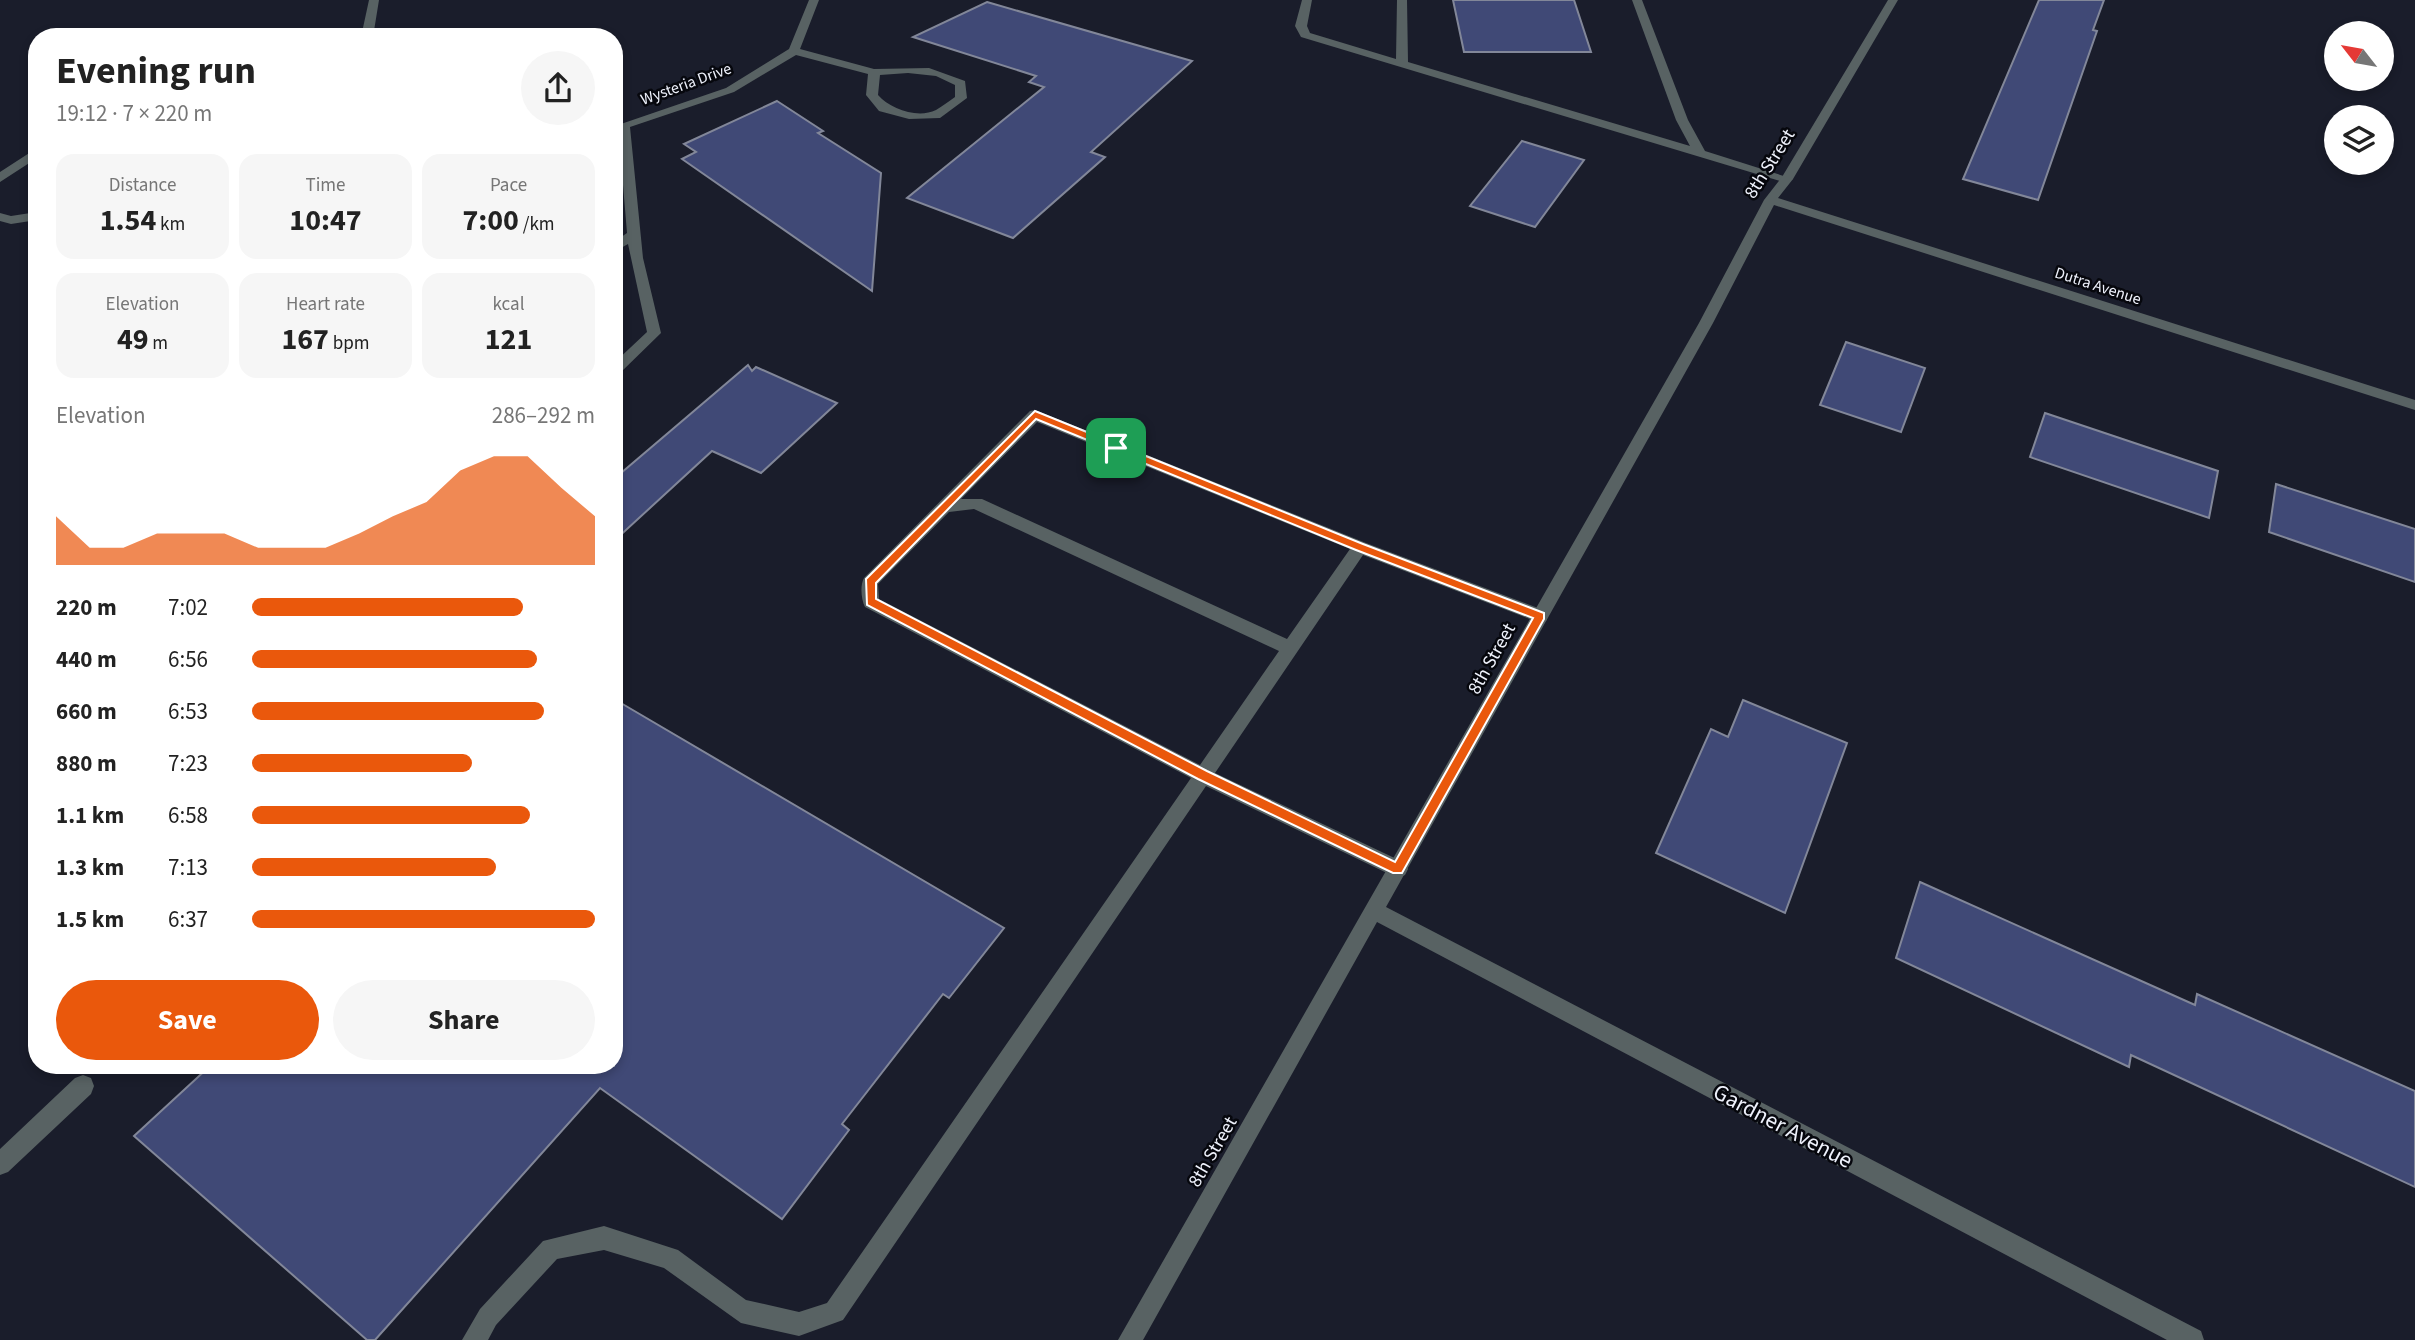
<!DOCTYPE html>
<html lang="en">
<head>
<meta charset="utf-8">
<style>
  :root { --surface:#fff; --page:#f6f6f6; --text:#222; --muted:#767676; --accent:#ea580c }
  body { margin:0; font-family:"Source Sans 3",sans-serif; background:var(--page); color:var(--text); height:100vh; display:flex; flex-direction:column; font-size:26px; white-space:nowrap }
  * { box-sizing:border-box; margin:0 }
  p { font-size:23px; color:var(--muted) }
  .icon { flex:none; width:38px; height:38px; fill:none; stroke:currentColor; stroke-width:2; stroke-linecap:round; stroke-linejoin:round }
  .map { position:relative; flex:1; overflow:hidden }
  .details { position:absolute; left:28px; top:28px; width:595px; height:1046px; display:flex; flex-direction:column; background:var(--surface); border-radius:28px; box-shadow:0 4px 10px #0003 }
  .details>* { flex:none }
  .needle { width:46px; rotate:301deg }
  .buttons { position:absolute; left:2324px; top:21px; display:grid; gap:14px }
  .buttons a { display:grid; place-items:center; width:70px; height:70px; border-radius:50%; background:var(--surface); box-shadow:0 4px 10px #0003; font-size:35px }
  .pin { position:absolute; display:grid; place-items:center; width:60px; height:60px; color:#fff; margin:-30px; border-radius:14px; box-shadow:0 4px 10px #0006 }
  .round { display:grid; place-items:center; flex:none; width:74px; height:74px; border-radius:37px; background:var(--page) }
  .headline { display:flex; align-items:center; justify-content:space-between; height:119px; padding:0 28px }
  h1 { font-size:38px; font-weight:700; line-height:52px }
  .metrics { display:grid; grid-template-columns:repeat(3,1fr); gap:10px; height:119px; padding:7px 28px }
  .metrics div { display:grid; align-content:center; border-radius:18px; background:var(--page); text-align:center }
  .metrics b { font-size:30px; font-weight:700 }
  .metrics small { font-size:19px; font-weight:400 }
  .metrics p { font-size:19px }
  .chart { height:196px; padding:14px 28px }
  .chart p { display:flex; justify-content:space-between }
  .chart svg { width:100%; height:126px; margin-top:7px; fill:var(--accent); opacity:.7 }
  .cta { display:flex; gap:14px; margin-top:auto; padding:14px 28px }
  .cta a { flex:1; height:80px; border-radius:42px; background:var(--accent); color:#fff; font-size:28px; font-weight:700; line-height:80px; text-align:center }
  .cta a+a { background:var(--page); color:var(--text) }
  ul { padding:0 28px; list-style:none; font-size:23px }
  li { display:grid; grid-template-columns:112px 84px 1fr; align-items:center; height:52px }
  li i { height:18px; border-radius:9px; background:var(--accent) }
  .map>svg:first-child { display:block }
</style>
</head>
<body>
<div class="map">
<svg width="2415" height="1340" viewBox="0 0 2415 1340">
  <rect width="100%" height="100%" fill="#1a1d2b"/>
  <!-- building -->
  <path fill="#404976" stroke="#828799" stroke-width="2" d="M1453,0h121l17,52h-127z
    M2039,0h65l-11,30 4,1 -59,169 -75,-21z
    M987,2l205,59 -101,91 14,5 -92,81 -106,-40 137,-111 -15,-5 7,-6 -123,-39z
    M777,101l46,30 -5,2 63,40 -9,118 -190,-132 14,-7 -12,-8z
    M1522,141l62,19 -49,67 -65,-21z
    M1846,342l79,26 -24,64 -81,-27z
    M748,365l4,6 4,-4 81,36 -76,70 -49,-22 -98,90v-62z
    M2045,413l173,58 -9,47 -179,-61z
    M2276,484l139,45v53l-146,-50z
    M614,699l390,229 -55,70 -6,-4 -101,130 7,6 -67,89 -182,-131 -225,252h-8l-233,-204 76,-70h404z
    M1743,700l104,43 -62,170 -129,-60 55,-124 17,8z
    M1920,882l275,123 2,-11 218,97v96l-284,-132 -2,12 -233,-109z"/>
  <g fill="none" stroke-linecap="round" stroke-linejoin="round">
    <!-- service -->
    <path fill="#586263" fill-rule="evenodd" d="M1302,0h10l-5,26 3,7 86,26 1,-59h10l1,62 282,84 -14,-26 -44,-120h10l46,120 17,31 88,28 -6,4 -4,-1 -482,-145 -6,-11z
      M1035,410l331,133 180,68 2,5 -2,5 -6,2 -177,-68 -148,218 190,90 3,6 -3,6 -7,3 -7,-3 -185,-89 -363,534 -44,16 -58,-13 -77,-55 -60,-18 -47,9 -61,66 -8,15h-26l18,-31 63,-68 61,-15 74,24 68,50 53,12 28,-9 364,-525 -326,-171c-4,-8 -5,-22 -1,-29l166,-167zM1037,422l313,127 -63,90 -305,-140h-21zM974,509l305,142 -79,114 -321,-166 -1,-15 71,-72z
      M83,1075l8,3 3,8 -3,8 -83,78 -8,3v-26l75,-71z"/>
    <!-- minor -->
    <path fill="#586263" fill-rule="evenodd" d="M369,0h10l-6,37h-12z
      M809,0h10l-19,49 74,20 55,-1 36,13 2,17 -27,20 -31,1 -30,-8 -13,-16 2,-21 -72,-19 -62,37 -104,35 13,131 18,75 -42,41 -5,2v-13l33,-31 -19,-88 -14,8v-10l13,-9 -9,-108 108,-37 63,-39zM908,73l28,3 19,9v12c-6,4 -12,9 -19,13 -18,9 -46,-1 -58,-15l2,-20z
      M1888,0h10l-105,179 -15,19 637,202v10l-641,-205 -61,118 -327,584 815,424 3,9h-37l-790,-418 -234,418h-25l581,-1017 65,-123 18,-23z
      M37,148v10l-37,24v-10z
      M37,212v8l-26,4 -11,-3v-8l11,3z"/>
  </g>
  <!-- route -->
  <path fill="#ea580c" stroke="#fff" stroke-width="2" fill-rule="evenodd" d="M1035,411l328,133 181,69v6l-142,254h-9l-195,-94 -331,-174 -1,-26zM1036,419l320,131 177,68 -138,244 -188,-91 -331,-172v-16z"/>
  <g text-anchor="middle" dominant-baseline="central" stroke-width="5" stroke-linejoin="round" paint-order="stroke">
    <!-- far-street labels -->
    <g font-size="16" fill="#eef1fb" stroke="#06070d">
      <text transform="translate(686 84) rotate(-20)">Wysteria Drive</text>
      <text transform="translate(2098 286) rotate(18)">Dutra Avenue</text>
    </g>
    <!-- street labels -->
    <g font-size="19" fill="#eef1fb" stroke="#06070d">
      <text transform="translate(1770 164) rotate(-58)">8th Street</text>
      <text transform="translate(1492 659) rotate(-61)">8th Street</text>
      <text transform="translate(1213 1152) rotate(-60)">8th Street</text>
    </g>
    <!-- near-street labels -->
    <g font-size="23" fill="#eef1fb" stroke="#06070d">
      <text transform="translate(1783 1126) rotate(28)">Gardner Avenue</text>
    </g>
  </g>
</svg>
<div class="buttons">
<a><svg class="needle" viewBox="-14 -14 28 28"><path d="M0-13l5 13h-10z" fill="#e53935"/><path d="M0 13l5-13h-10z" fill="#767676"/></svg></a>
<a><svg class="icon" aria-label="layers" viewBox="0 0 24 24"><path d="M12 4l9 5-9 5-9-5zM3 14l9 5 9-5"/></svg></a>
</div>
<div class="pin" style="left:1116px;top:448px;background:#1e9e55"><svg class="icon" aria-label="arrive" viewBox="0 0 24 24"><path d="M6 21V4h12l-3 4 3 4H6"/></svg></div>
<section class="details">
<div class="headline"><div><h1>Evening run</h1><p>19:12 · 7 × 220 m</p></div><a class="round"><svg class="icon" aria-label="share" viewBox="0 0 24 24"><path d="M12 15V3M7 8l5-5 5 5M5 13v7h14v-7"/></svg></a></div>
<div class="metrics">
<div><p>Distance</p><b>1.54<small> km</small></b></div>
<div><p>Time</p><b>10:47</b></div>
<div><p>Pace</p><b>7:00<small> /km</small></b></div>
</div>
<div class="metrics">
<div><p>Elevation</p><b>49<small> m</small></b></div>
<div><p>Heart rate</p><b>167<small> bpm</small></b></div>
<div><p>kcal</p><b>121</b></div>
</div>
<div class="chart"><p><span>Elevation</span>286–292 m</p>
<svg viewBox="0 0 160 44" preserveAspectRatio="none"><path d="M0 44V27L10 38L20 38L30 33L40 33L50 33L60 38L70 38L80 38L90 33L100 27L110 22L120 11L130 6L140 6L150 17L160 27V44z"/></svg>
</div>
<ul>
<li><b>220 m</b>7:02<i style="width:79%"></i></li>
<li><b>440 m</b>6:56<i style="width:83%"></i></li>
<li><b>660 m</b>6:53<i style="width:85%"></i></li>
<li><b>880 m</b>7:23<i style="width:64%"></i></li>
<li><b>1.1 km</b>6:58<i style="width:81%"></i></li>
<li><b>1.3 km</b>7:13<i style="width:71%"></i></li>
<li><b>1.5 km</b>6:37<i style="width:100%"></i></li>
</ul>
<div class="cta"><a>Save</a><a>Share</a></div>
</section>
</div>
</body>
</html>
